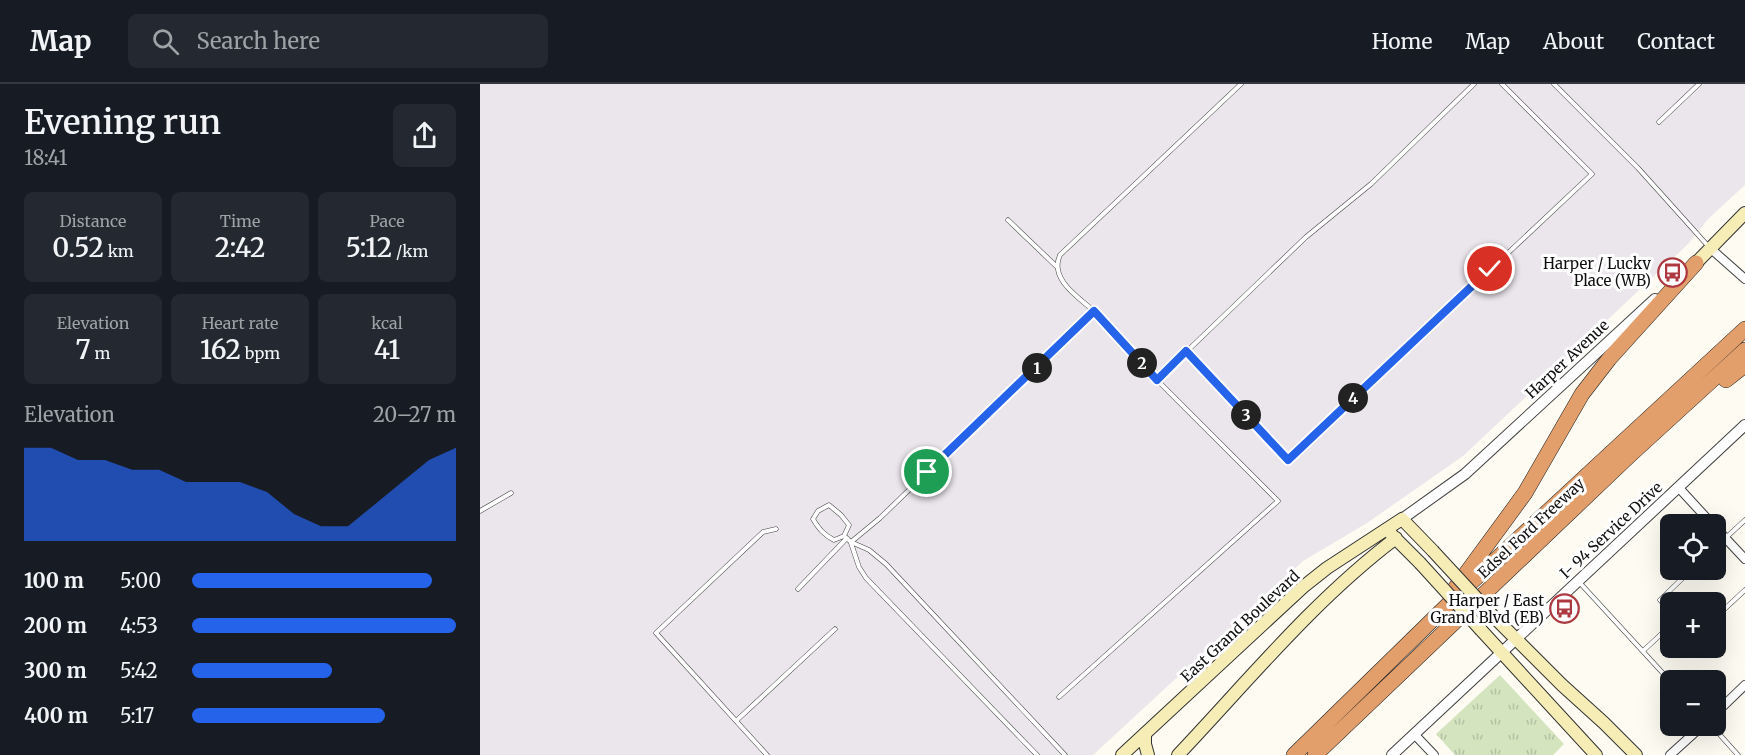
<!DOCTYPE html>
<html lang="en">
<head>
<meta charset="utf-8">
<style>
  :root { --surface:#171b24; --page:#242831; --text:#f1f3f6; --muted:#9ea1a6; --line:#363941; --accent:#2563eb }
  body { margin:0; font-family:Merriweather,serif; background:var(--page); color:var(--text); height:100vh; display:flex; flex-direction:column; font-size:22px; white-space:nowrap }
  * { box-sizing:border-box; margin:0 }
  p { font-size:20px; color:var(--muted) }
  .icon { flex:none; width:33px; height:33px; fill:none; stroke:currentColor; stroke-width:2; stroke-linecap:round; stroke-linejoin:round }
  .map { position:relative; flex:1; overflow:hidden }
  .details { display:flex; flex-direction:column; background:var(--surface); width:480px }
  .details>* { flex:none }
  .buttons { position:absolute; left:1180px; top:430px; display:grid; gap:12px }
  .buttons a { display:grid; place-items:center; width:66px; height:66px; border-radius:9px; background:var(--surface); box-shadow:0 6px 24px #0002; font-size:30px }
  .pin { position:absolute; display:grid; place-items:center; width:51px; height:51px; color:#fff; margin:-26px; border:3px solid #fff; border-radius:50%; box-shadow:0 2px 6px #0007 }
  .km { position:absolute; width:30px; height:30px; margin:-15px; border-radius:50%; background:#222; color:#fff; font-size:16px; line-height:30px; text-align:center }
  .round { display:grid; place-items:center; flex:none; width:63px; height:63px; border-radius:9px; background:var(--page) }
  .head { display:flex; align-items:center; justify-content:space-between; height:102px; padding:0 24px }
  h1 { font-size:33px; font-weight:600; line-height:45px }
  .stats { display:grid; grid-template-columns:repeat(3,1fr); gap:9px; height:102px; padding:6px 24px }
  .stats div { display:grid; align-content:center; border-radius:9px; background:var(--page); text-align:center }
  .stats b { font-size:26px; font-weight:600 }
  .stats small { font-size:16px; font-weight:400 }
  .stats p { font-size:16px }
  .chart { height:168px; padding:12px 24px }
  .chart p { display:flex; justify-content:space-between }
  .chart svg { width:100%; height:108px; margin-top:6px; fill:var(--accent); opacity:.7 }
  ul { padding:0 24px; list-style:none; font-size:20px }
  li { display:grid; grid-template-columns:96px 72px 1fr; align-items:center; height:45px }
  li i { height:15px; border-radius:8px; background:var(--accent) }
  header { display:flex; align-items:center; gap:36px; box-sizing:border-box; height:84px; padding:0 30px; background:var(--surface); border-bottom:2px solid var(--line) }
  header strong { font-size:28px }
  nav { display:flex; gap:33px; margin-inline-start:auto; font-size:21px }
  .search { width:420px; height:54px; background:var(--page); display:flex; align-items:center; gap:15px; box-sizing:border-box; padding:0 21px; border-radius:9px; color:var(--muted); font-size:22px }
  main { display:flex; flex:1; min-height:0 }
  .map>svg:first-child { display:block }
</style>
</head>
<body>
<header>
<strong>Map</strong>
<div class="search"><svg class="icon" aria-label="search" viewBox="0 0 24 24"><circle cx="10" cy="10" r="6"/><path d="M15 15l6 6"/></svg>Search here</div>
<nav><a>Home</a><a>Map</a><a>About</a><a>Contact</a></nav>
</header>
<main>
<section class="details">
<div class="head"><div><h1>Evening run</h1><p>18:41</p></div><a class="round"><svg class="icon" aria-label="share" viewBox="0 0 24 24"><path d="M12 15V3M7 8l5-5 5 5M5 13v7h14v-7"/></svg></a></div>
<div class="stats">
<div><p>Distance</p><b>0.52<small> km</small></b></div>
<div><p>Time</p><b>2:42</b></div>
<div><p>Pace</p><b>5:12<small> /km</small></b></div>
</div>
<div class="stats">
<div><p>Elevation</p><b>7<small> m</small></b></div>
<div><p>Heart rate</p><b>162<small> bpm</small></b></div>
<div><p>kcal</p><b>41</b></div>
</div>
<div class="chart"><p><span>Elevation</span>20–27 m</p>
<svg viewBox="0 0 160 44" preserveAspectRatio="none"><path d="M0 44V6L10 6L20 11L30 11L40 15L50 15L60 20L70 20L80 20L90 24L100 33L110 38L120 38L130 29L140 20L150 11L160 6V44z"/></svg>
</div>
<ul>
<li><b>100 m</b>5:00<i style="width:91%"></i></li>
<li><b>200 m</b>4:53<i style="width:100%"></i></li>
<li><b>300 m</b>5:42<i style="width:53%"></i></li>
<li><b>400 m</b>5:17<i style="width:73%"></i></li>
</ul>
</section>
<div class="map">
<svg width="1265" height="671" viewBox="0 0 1265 671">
  <defs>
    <pattern id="grass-tufts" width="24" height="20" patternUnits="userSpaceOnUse" patternTransform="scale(1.5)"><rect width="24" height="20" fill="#d3e4bf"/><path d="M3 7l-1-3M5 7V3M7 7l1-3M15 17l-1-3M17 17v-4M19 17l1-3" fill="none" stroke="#b4c2a3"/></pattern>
  </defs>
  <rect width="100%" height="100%" fill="#fdfbf2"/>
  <!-- industrial -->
  <path fill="#ebe5ec" d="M0,0h1265v101l-37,34 -20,25 -225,212 -96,67 -64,38 -210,194h-613z"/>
  <!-- grass -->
  <path fill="url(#grass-tufts)" d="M1020,591l64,69 -11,11h-98l-19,-21z"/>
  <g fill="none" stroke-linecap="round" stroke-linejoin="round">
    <defs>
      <path id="service" d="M1074,0l84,84 71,79
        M1179,38l40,-38
        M528,136l48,46
        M614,227l63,69 149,-143 65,-53 103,-100
        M706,267l102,109 304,-286 -90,-90
        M349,421l12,10 8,10 -5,11 -10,4c-10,-5 -15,-11 -21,-21l5,-8z
        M0,427l31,-18
        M364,452l7,6 29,-24 214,-207c-16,-14 -45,-32 -34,-56l181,-171
        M371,458l18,8 17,14 179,191
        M371,459l8,24 7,11 171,177
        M1236,463l29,-27
        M1100,499l91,99
        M318,505l49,-51
        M1191,528l-11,-12 31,-30
        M1236,533l29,-27
        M1163,567l28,-26
        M579,613l219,-196 -121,-121
        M256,637l99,-92
        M1232,642l26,29
        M287,671l-111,-122 107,-101 13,-3"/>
      <path id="minor" d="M1230,164l35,31
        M1199,404l34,37
        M1236,444l29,31
        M1236,629l29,-28
        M934,650l20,21
        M1190,671l32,-29"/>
      <path id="tertiary" d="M922,435l63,-45 190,-175
        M912,671l353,-330"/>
      <path id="secondary" d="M1216,179l49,-50
        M911,450l29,29
        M1014,533l68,68 42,38 32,32
        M1001,546l115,125
        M665,650v10l3,11
        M642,671l181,-168 24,-19 75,-49 31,32
        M698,671c70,-74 136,-155 218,-217"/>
      <path id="motorway" d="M1246,296l19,-15
        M974,506l71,-97 57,-99 27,-35 87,-96
        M814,671l170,-166 281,-260
        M835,671l316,-301 114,-104"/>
    </defs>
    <!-- service casing -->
    <use href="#service" stroke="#424242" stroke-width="5"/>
    <!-- minor casing -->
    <use href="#minor" stroke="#424242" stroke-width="10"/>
    <!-- tertiary casing -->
    <use href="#tertiary" stroke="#424242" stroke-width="12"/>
    <!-- secondary casing -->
    <use href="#secondary" stroke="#313131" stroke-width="14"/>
    <!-- motorway casing -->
    <use href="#motorway" stroke="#202020" stroke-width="16"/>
    <!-- service -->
    <use href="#service" stroke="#fff" stroke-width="4"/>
    <!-- minor -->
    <use href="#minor" stroke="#fff" stroke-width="8"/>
    <!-- tertiary -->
    <use href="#tertiary" stroke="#fff" stroke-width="10"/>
    <!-- secondary -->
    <use href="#secondary" stroke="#f5edb5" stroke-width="12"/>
    <!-- motorway -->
    <use href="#motorway" stroke="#e29f6b" stroke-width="15"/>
    <defs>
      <path id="secondary-bridge" d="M953,467l61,66
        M940,479l61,67"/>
    </defs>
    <!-- secondary-bridge casing -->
    <use href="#secondary-bridge" stroke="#313131" stroke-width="14" stroke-linecap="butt"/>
    <!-- secondary-bridge -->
    <use href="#secondary-bridge" stroke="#f5edb5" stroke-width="12"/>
  </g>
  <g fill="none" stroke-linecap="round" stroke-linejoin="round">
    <defs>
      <path id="route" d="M447,388l167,-161 63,69 29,-29 102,109 202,-191"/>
    </defs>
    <!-- route casing -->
    <use href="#route" stroke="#fff" stroke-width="12"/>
    <!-- route -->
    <use href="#route" stroke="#2563eb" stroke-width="8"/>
  </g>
  <!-- icons -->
  <defs>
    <symbol id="bus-ring" viewBox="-11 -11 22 22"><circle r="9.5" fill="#fff" stroke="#ae3840" stroke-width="1.5"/><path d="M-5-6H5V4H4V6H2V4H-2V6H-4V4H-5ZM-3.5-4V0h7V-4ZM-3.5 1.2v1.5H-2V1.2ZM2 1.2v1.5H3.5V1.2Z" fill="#ae3840"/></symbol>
  </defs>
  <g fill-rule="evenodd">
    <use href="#bus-ring" x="1176" y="172" width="33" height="33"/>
    <use href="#bus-ring" x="1068" y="508" width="33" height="33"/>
  </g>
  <g text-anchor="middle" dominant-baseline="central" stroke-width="6" stroke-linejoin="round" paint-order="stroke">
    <!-- poi labels -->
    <g font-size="15" fill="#0f0f0f" stroke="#fff" text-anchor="end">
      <text x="1171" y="179">Harper / Lucky<tspan x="1171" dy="17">Place (WB)</tspan></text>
      <text x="1064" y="516">Harper / East<tspan x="1064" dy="17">Grand Blvd (EB)</tspan></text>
    </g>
    <!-- street labels -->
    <g font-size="15" fill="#0f0f0f" stroke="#fff">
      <text transform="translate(1087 275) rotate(-43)">Harper Avenue</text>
      <text transform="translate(1051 444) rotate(-43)">Edsel Ford Freeway</text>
      <text transform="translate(1131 446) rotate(-43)">I- 94 Service Drive</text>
      <text transform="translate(760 542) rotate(-43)">East Grand Boulevard</text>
    </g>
  </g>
</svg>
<div class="buttons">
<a><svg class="icon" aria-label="locate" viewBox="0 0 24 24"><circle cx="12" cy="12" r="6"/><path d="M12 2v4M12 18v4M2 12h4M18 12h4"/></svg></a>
<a>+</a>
<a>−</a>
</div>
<div class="pin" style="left:447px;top:388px;background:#1e9e55"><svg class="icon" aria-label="arrive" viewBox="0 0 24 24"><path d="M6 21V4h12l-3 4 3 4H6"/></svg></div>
<div class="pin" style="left:1010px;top:185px;background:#d93025"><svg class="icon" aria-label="check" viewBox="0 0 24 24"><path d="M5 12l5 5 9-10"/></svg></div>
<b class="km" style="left:557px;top:284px">1</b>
<b class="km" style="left:662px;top:279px">2</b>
<b class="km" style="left:766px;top:331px">3</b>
<b class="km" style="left:873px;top:314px">4</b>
</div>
</main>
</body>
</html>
